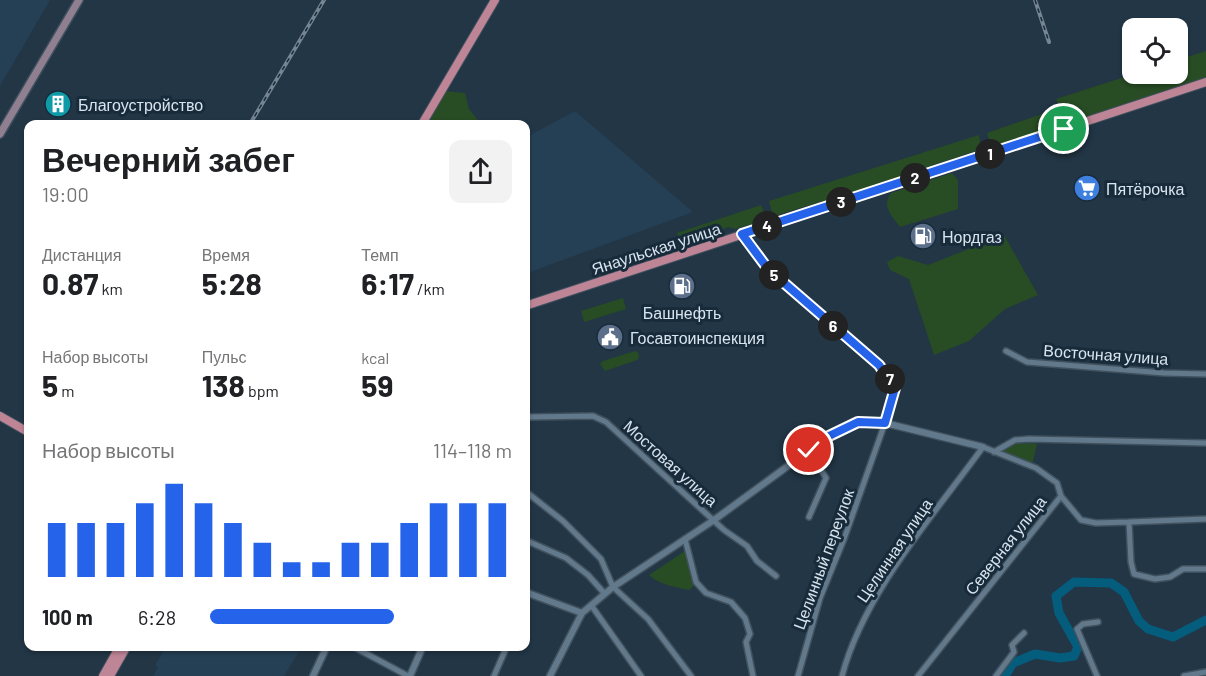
<!DOCTYPE html>
<html lang="ru">
<head>
<meta charset="utf-8">
<style>
  :root { --surface:#fff; --page:#f2f2f2; --text:#202124; --muted:#757577; --accent:#2563eb }
  body { margin:0; font-family:Barlow,sans-serif; background:var(--page); color:var(--text); height:100vh; display:flex; flex-direction:column; font-size:22px; white-space:nowrap }
  * { box-sizing:border-box; margin:0 }
  p { font-size:20px; color:var(--muted) }
  .icon { flex:none; width:33px; height:33px; fill:none; stroke:currentColor; stroke-width:2; stroke-linecap:round; stroke-linejoin:round }
  .map { position:relative; flex:1; overflow:hidden }
  .panel { position:absolute; left:24px; top:120px; width:506px; height:531px; display:flex; flex-direction:column; background:var(--surface); border-radius:12px; box-shadow:0 2px 4px #0004 }
  .panel>* { flex:none }
  .tools { position:absolute; left:1122px; top:18px; display:grid; gap:12px }
  .tools a { display:grid; place-items:center; width:66px; height:66px; border-radius:12px; background:var(--surface); box-shadow:0 2px 4px #0004; font-size:30px }
  .pin { position:absolute; display:grid; place-items:center; width:51px; height:51px; color:#fff; margin:-26px; border:3px solid #fff; border-radius:50%; box-shadow:0 2px 6px #0007 }
  .km { position:absolute; width:30px; height:30px; margin:-15px; border-radius:50%; background:#222; color:#fff; font-size:16px; line-height:30px; text-align:center }
  .round { display:grid; place-items:center; flex:none; width:63px; height:63px; border-radius:12px; background:var(--page) }
  .head { display:flex; align-items:center; justify-content:space-between; height:102px; padding:0 18px }
  h1 { font-size:33px; font-weight:700; line-height:45px }
  .metrics { display:grid; grid-template-columns:repeat(3,1fr); gap:9px; height:102px; padding:6px 18px }
  .metrics div { display:grid; align-content:center }
  .metrics b { font-size:30px; font-weight:700 }
  .metrics small { font-size:16px; font-weight:400 }
  .metrics p { font-size:16px }
  .chart { height:168px; padding:12px 18px }
  .chart p { display:flex; justify-content:space-between }
  .chart svg { width:100%; height:108px; margin-top:6px; stroke:var(--accent); stroke-width:6 }
  ul { padding:0 18px; list-style:none; font-size:20px }
  li { display:grid; grid-template-columns:96px 72px 1fr; align-items:center; height:45px }
  li i { height:15px; border-radius:8px; background:var(--accent) }
  .map>svg:first-child { display:block }
</style>
</head>
<body>
<div class="map">
<svg width="1206" height="676" viewBox="0 0 1206 676">
  <rect width="100%" height="100%" fill="#223646"/>
  <!-- built -->
  <path fill="#253f54" d="M0,0h50l-50,86z
    M575,111l118,101 -168,62v-136z
    M166,647v-1l136,1 -18,29h-131l5,-9 -3,-2z"/>
  <!-- green -->
  <path fill="#284c24" d="M1206,51v28l-140,45 -10,-25 78,-25h44v-14z
    M444,91l21,2 4,16 12,15h-56z
    M1053,110l6,19 -66,22 -6,-18z
    M979,135l2,14 -108,37 -96,29 -5,-2 -3,-12z
    M952,173l6,7v29l-58,18c-8,-11 -19,-21 -9,-34z
    M761,205l4,10 -3,6 -27,8 -7,-2c-16,6 -30,19 -48,16l-3,-10z
    M1004,235l34,60 -33,14 -36,32 -35,14 -25,-76 -19,-9 -3,-8 11,-6 30,9z
    M623,298l3,11 -42,13 -3,-11z
    M635,351l3,1 1,5 -2,3 -32,11 -5,-7 3,-3z
    M1018,443l19,1 -5,21 -33,-13z
    M685,551l10,34 -6,5c-14,-3 -29,-5 -40,-15z"/>
  <g fill="none" stroke-linecap="round" stroke-linejoin="round">
    <!-- river -->
    <path stroke="#045d7d" stroke-width="9" d="M1005,676l8,-13 22,-9 25,4 14,-2 4,-9 -19,-34 -3,-17 18,-14 37,1 13,9 15,29 9,8 25,8 33,-17"/>
    <defs>
      <path id="minor" d="M1006,351l21,11 137,11 42,1
        M529,417l64,-1 13,6 118,108 23,16 10,15 19,15
        M809,450l17,28 -17,39
        M994,452l21,-12 14,-1 177,4
        M525,491l38,30 38,38 12,28 35,32 43,57
        M1129,522l2,40 3,12 21,5 15,-2 13,-8h23
        M685,539l11,43 10,11 25,9 14,16 5,16 -4,8 7,34
        M525,540l41,18 22,17 17,19
        M591,605l50,71
        M352,646l56,30
        M494,676l13,-30
        M798,676l22,-78 24,-59 41,-116
        M842,676c22,-83 91,-160 141,-229l53,21 21,15 4,13 20,24 15,3 33,-1 77,-3
        M918,676l143,-180
        M996,676l18,-24 -2,-7 12,-12
        M1097,676l-20,-47 6,-5 15,-2
        M1184,676l22,-4"/>
      <path id="tertiary" d="M742,235l26,34 111,96 16,23 -10,35
        M525,592l57,21
        M313,676l14,-30
        M410,676l13,-30
        M550,676l32,-63 31,-26 101,-67 115,-84 29,-14 27,1 98,24"/>
      <path id="secondary" d="M0,134l79,-134"/>
      <path id="primary" d="M422,124l73,-124
        M525,306l681,-224
        M0,416l28,16
        M103,676l17,-30
        M110,676l17,-30"/>
    </defs>
    <!-- minor casing -->
    <use href="#minor" stroke="#40515e" stroke-width="8"/>
    <!-- tertiary casing -->
    <use href="#tertiary" stroke="#40515e" stroke-width="9"/>
    <!-- secondary casing -->
    <use href="#secondary" stroke="#40515e" stroke-width="10"/>
    <!-- primary casing -->
    <use href="#primary" stroke="#40515e" stroke-width="10"/>
    <!-- minor -->
    <use href="#minor" stroke="#62788b" stroke-width="5"/>
    <!-- tertiary -->
    <use href="#tertiary" stroke="#62788b" stroke-width="6"/>
    <!-- secondary -->
    <use href="#secondary" stroke="#907f90" stroke-width="7"/>
    <!-- primary -->
    <use href="#primary" stroke="#be8596" stroke-width="8"/>
    <defs>
      <path id="rail" d="M1035,0l14,42
        M250,124l74,-124"/>
    </defs>
    <!-- rail casing -->
    <use href="#rail" stroke="#758592" stroke-width="4"/>
    <!-- rail -->
    <use href="#rail" stroke="#182b3b" stroke-width="1.5" stroke-dasharray="4.5" stroke-linecap="butt"/>
  </g>
  <g fill="none" stroke-linecap="round" stroke-linejoin="round">
    <defs>
      <path id="route" d="M809,450l20,-14 29,-14 27,1 10,-35 -16,-23 -111,-96 -26,-35 322,-105"/>
    </defs>
    <!-- route casing -->
    <use href="#route" stroke="#fff" stroke-width="12"/>
    <!-- route -->
    <use href="#route" stroke="#2563eb" stroke-width="8"/>
  </g>
  <!-- icons -->
  <defs>
    <symbol id="building-disc" viewBox="-11 -11 22 22"><circle r="9.5" fill="#0f9aa8" stroke="#182b3b"/><path d="M-4-6H4V6H1V3H-1V6H-4ZM-2.5-4.3h1.7v1.8h-1.7ZM.8-4.3h1.7v1.8H.8ZM-2.5-1h1.7V.8h-1.7ZM.8-1h1.7V.8H.8Z" fill="#fff"/></symbol>
    <symbol id="supermarket-disc" viewBox="-11 -11 22 22"><circle r="9.5" fill="#3f7fe0" stroke="#182b3b"/><path d="M-6-5.5h2.5l.6 2H6L4.5 2H-2.5L-4.4-4H-6ZM-1.5 3.2a1.3 1.3 0 1 0 .1 0ZM3 3.2a1.3 1.3 0 1 0 .1 0Z" fill="#fff"/></symbol>
    <symbol id="fuel-disc" viewBox="-11 -11 22 22"><circle r="9.5" fill="#5c6f8a" stroke="#182b3b"/><path d="M-5.5-6h7V0h2V4h1.3V-2.5L3-4.5l.8-.8L6-3V5H2.5V1h-1V6h-7ZM-4.2-4.7v3.2H.2V-4.7Z" fill="#fff"/></symbol>
    <symbol id="civic-disc" viewBox="-11 -11 22 22"><circle r="9.5" fill="#5c6f8a" stroke="#182b3b"/><path d="M-.6-6.5H3V-4.5H.6V-3L4-1V1h2V6H-6V1h2V-1L-.6-3ZM-1.2 2.5V6h2.4V2.5Z" fill="#fff"/></symbol>
  </defs>
  <g fill-rule="evenodd">
    <use href="#building-disc" x="43" y="89" width="30" height="30"/>
    <use href="#supermarket-disc" x="1072" y="173" width="30" height="30"/>
    <use href="#fuel-disc" x="908" y="221" width="30" height="30"/>
    <use href="#fuel-disc" x="667" y="271" width="30" height="30"/>
    <use href="#civic-disc" x="595" y="322" width="30" height="30"/>
  </g>
  <g text-anchor="middle" dominant-baseline="central" stroke-width="6" stroke-linejoin="round" paint-order="stroke">
    <!-- poi labels -->
    <g font-size="16" fill="#d8e4ee" stroke="#182b3b" text-anchor="start">
      <text x="78" y="104">Благоустройство</text>
      <text x="1106" y="188">Пятёрочка</text>
      <text x="942" y="236">Нордгаз</text>
      <text x="682" y="312" text-anchor="middle">Башнефть</text>
      <text x="630" y="337">Госавтоинспекция</text>
    </g>
    <!-- street labels -->
    <g font-size="16" fill="#d8e4ee" stroke="#182b3b">
      <text transform="translate(656 248) rotate(-18)">Янаульская улица</text>
      <text transform="translate(1106 354) rotate(4)">Восточная улица</text>
      <text transform="translate(671 463) rotate(42)">Мостовая улица</text>
      <text transform="translate(1005 545) rotate(-52)">Северная улица</text>
      <text transform="translate(894 550) rotate(-56)">Целинная улица</text>
      <text transform="translate(823 559) rotate(-70)">Целинный переулок</text>
    </g>
  </g>
</svg>
<div class="tools">
<a><svg class="icon" aria-label="locate" viewBox="0 0 24 24"><circle cx="12" cy="12" r="6"/><path d="M12 2v4M12 18v4M2 12h4M18 12h4"/></svg></a>
</div>
<div class="pin" style="left:1064px;top:129px;background:#1e9e55"><svg class="icon" aria-label="arrive" viewBox="0 0 24 24"><path d="M6 21V4h12l-3 4 3 4H6"/></svg></div>
<div class="pin" style="left:809px;top:450px;background:#d93025"><svg class="icon" aria-label="check" viewBox="0 0 24 24"><path d="M5 12l5 5 9-10"/></svg></div>
<b class="km" style="left:990px;top:154px">1</b>
<b class="km" style="left:915px;top:178px">2</b>
<b class="km" style="left:841px;top:202px">3</b>
<b class="km" style="left:767px;top:226px">4</b>
<b class="km" style="left:774px;top:275px">5</b>
<b class="km" style="left:833px;top:326px">6</b>
<b class="km" style="left:890px;top:379px">7</b>
<section class="panel">
<div class="head"><div><h1>Вечерний забег</h1><p>19:00</p></div><a class="round"><svg class="icon" aria-label="share" viewBox="0 0 24 24"><path d="M12 15V3M7 8l5-5 5 5M5 13v7h14v-7"/></svg></a></div>
<div class="metrics">
<div><p>Дистанция</p><b>0.87<small> km</small></b></div>
<div><p>Время</p><b>5:28</b></div>
<div><p>Темп</p><b>6:17<small> /km</small></b></div>
</div>
<div class="metrics">
<div><p>Набор высоты</p><b>5<small> m</small></b></div>
<div><p>Пульс</p><b>138<small> bpm</small></b></div>
<div><p>kcal</p><b>59</b></div>
</div>
<div class="chart"><p><span>Набор высоты</span>114–118 m</p>
<svg viewBox="0 0 160 44" preserveAspectRatio="none"><path d="M5 44V22M15 44V22M25 44V22M35 44V14M45 44V6M55 44V14M65 44V22M75 44V30M85 44V38M95 44V38M105 44V30M115 44V30M125 44V22M135 44V14M145 44V14M155 44V14"/></svg>
</div>
<ul>
<li><b>100 m</b>6:28<i style="width:61%"></i></li>
</ul>
</section>
</div>
</body>
</html>
